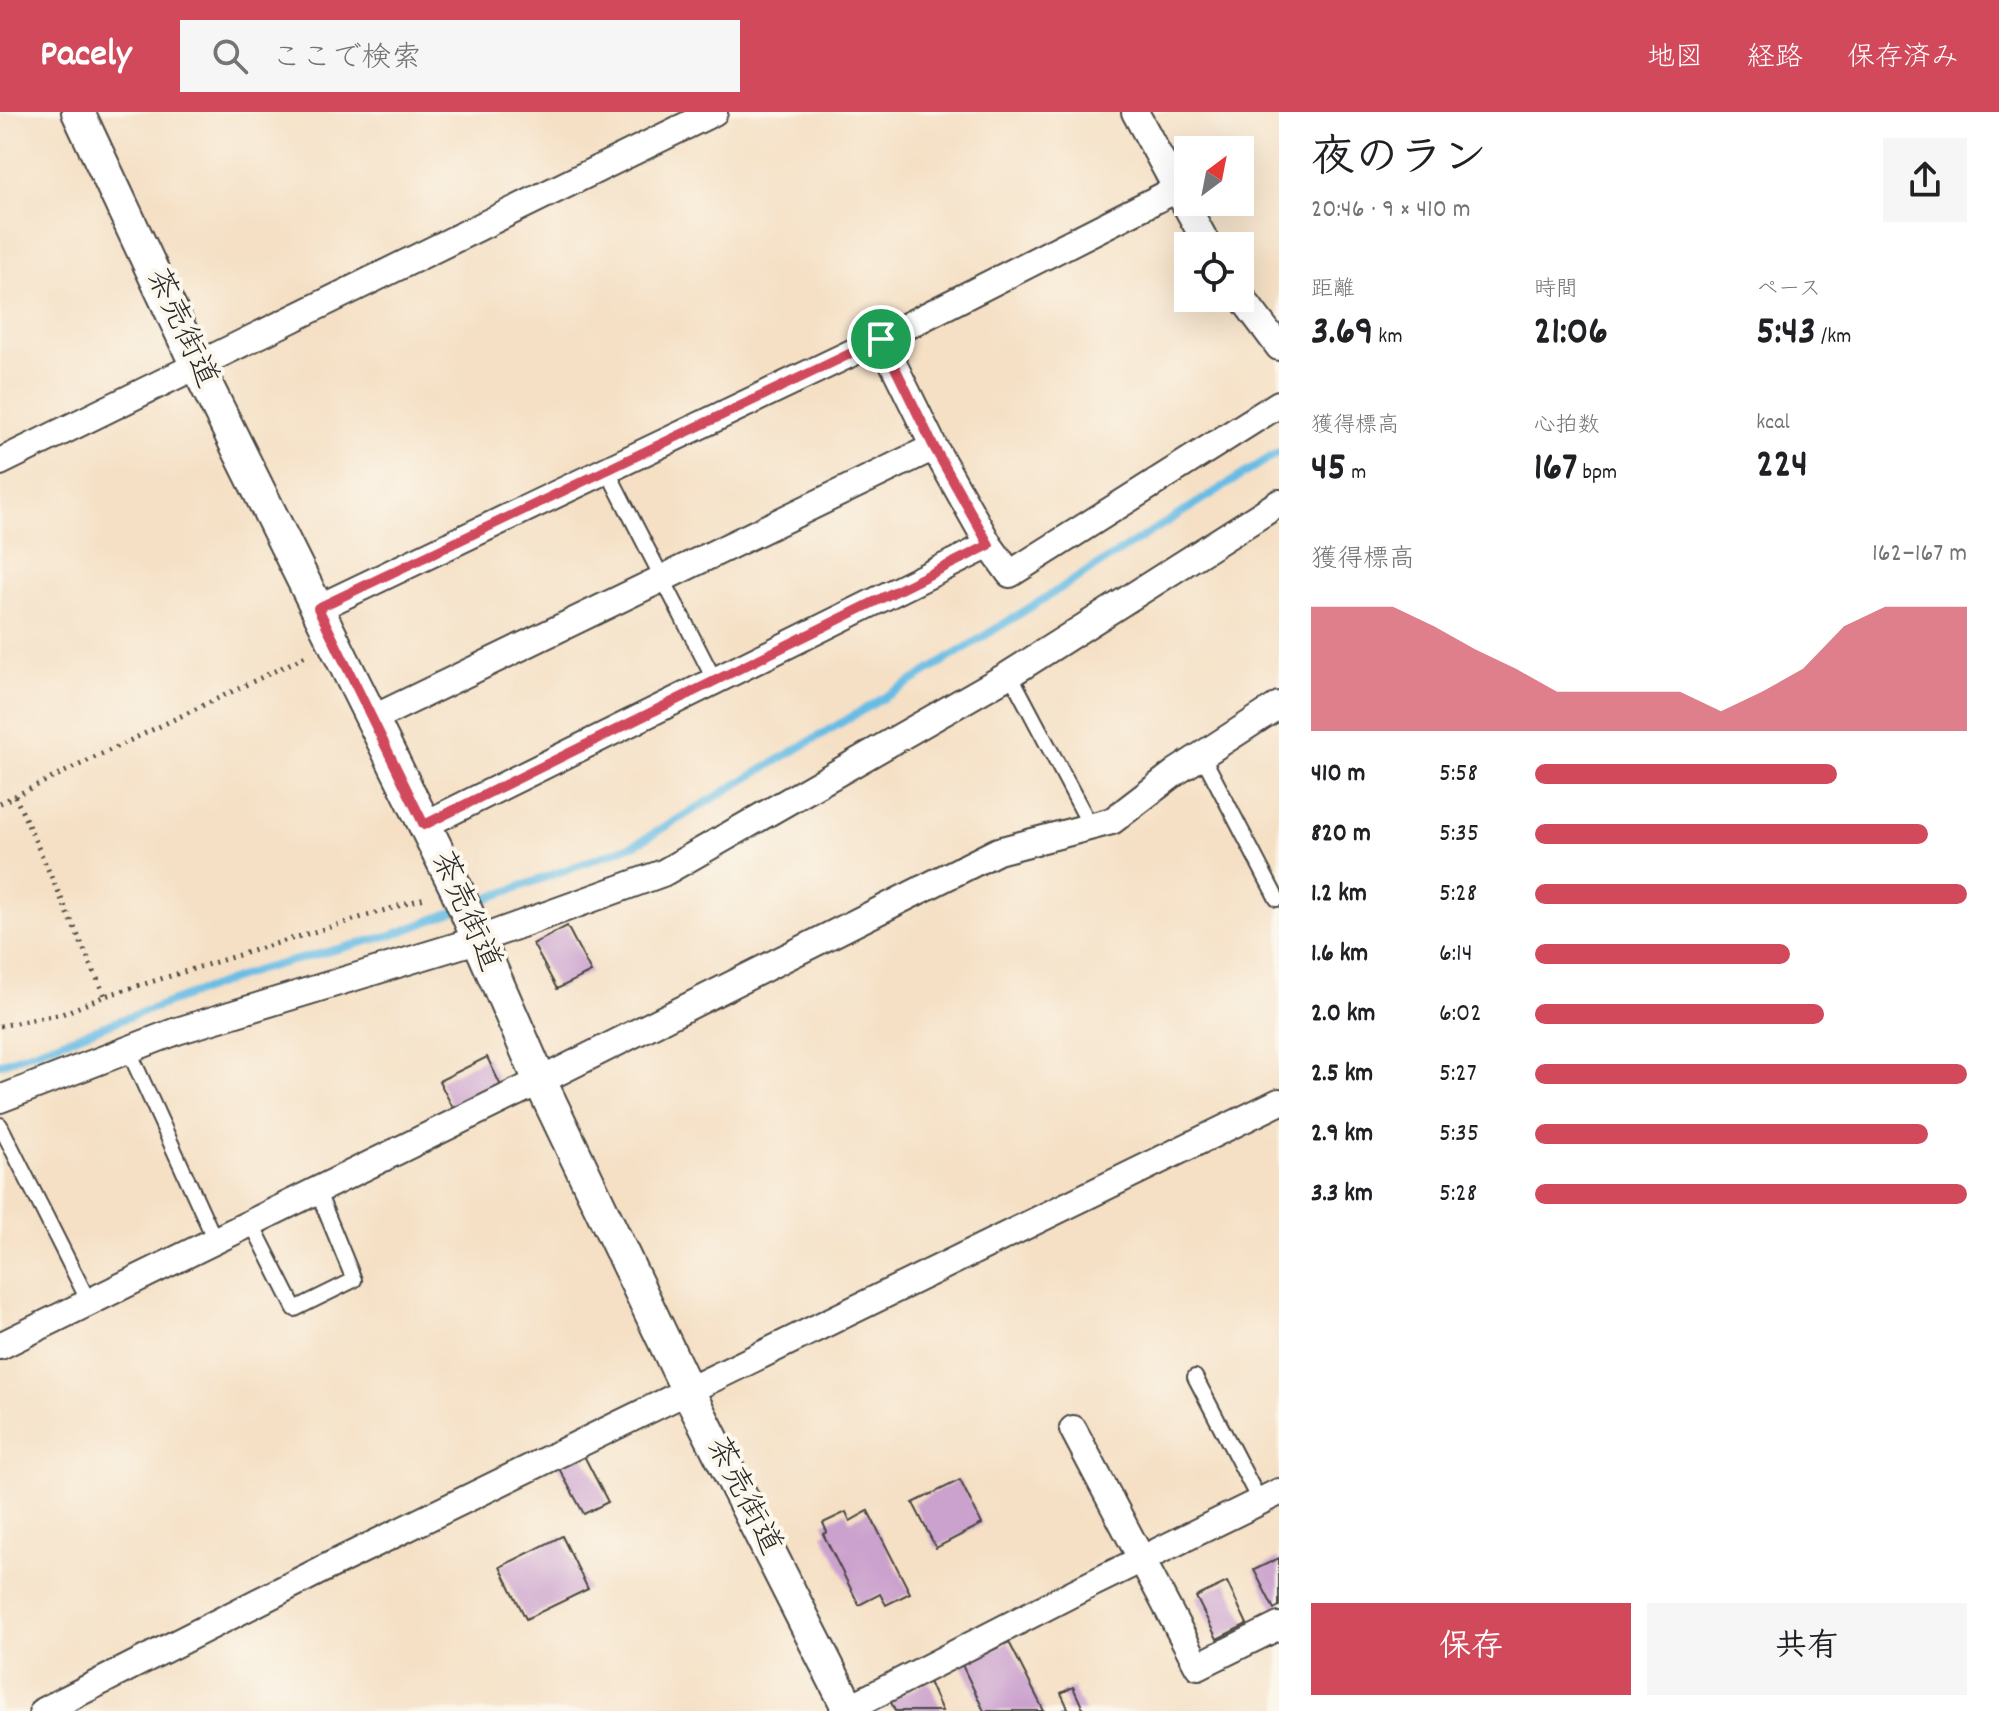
<!DOCTYPE html>
<html lang="ja">
<head>
<meta charset="utf-8">
<style>
  :root { --surface:#fff; --page:#f6f6f6; --text:#202124; --muted:#757577; --accent:#d1495b }
  body { margin:0; font-family:Dekko,"Klee One",sans-serif; background:var(--page); color:var(--text); height:100vh; display:flex; flex-direction:column; font-size:30px; white-space:nowrap }
  * { box-sizing:border-box; margin:0 }
  p { font-size:26px; color:var(--muted) }
  .icon { flex:none; width:44px; height:44px; fill:none; stroke:currentColor; stroke-width:2; stroke-linecap:round; stroke-linejoin:round }
  .map { position:relative; flex:1; overflow:hidden }
  .details { display:flex; flex-direction:column; background:var(--surface); width:720px }
  .details>* { flex:none }
  .needle { width:52px; rotate:32deg }
  .buttons { position:absolute; left:1174px; top:24px; display:grid; gap:16px }
  .buttons a { display:grid; place-items:center; width:80px; height:80px; border-radius:0px; background:var(--surface); box-shadow:0 8px 32px #0002; font-size:40px }
  .pin { position:absolute; display:grid; place-items:center; width:68px; height:68px; color:#fff; margin:-34px; border:4px solid #fff; border-radius:50%; box-shadow:0 2px 8px #0007 }
  .round { display:grid; place-items:center; flex:none; width:84px; height:84px; border-radius:0px; background:var(--page) }
  .summary { display:flex; align-items:center; justify-content:space-between; height:136px; padding:0 32px }
  h1 { font-size:44px; font-weight:700; line-height:60px }
  .figures { display:grid; grid-template-columns:repeat(3,1fr); gap:12px; height:136px; padding:8px 32px }
  .figures div { display:grid; align-content:center }
  .figures b { font-size:40px; font-weight:700 }
  .figures small { font-size:22px; font-weight:400 }
  .figures p { font-size:22px }
  .chart { height:224px; padding:16px 32px }
  .chart p { display:flex; justify-content:space-between }
  .chart svg { width:100%; height:144px; margin-top:8px; fill:var(--accent); opacity:.7 }
  .action { display:flex; gap:16px; margin-top:auto; padding:16px 32px }
  .action a { flex:1; height:92px; border-radius:0px; background:var(--accent); color:#fff; font-size:32px; font-weight:700; line-height:92px; text-align:center }
  .action a+a { background:var(--page); color:var(--text) }
  ul { padding:0 32px; list-style:none; font-size:26px }
  li { display:grid; grid-template-columns:128px 96px 1fr; align-items:center; height:60px }
  li i { height:20px; border-radius:10px; background:var(--accent) }
  header { display:flex; align-items:center; gap:48px; box-sizing:border-box; height:112px; padding:0 40px; background:var(--accent); color:#fff }
  header strong { font-size:38px }
  nav { display:flex; gap:44px; margin-inline-start:auto; font-size:28px }
  .search { width:560px; height:72px; background:var(--page); display:flex; align-items:center; gap:20px; box-sizing:border-box; padding:0 28px; border-radius:0px; color:var(--muted); font-size:30px }
  main { display:flex; flex:1; min-height:0 }
  .map>svg:first-child { display:block }
</style>
</head>
<body>
<header>
<strong>Pacely</strong>
<div class="search"><svg class="icon" aria-label="search" viewBox="0 0 24 24"><circle cx="10" cy="10" r="6"/><path d="M15 15l6 6"/></svg>ここで検索</div>
<nav><a>地図</a><a>経路</a><a>保存済み</a></nav>
</header>
<main>
<div class="map">
<svg width="1279" height="1599" viewBox="0 0 1279 1599">
  <rect width="100%" height="100%" fill="#fbf7ec"/>
  <filter id="ink" filterUnits="userSpaceOnUse"><feTurbulence type="fractalNoise" baseFrequency=".0125" numOctaves="2"/><feDisplacementMap in="SourceGraphic" scale="16" xChannelSelector="R" yChannelSelector="G"/><feConvolveMatrix kernelMatrix="1 2 1 2 8 2 1 2 1" color-interpolation-filters="sRGB"/></filter>
  <filter id="wash" filterUnits="userSpaceOnUse"><feTurbulence type="fractalNoise" baseFrequency=".006" numOctaves="4" result="noise"/><feDisplacementMap in="SourceGraphic" scale="32" xChannelSelector="R" yChannelSelector="G"/><feGaussianBlur stdDeviation="1.8" result="paint"/><feColorMatrix in="noise" values="0 0 0 0 0 0 0 0 0 0 0 0 0 0 0 0 0 1.4 0 .05"/><feComposite in="paint" operator="in"/></filter>
  <g filter="url(#wash)">
    <rect width="100%" height="100%" fill="#f5e0c5"/>
    <g fill="none" stroke-linecap="round" stroke-linejoin="round">
      <!-- stream -->
      <path stroke="#67bce4" stroke-width="8" d="M470,793l166,-61 281,-166 362,-226
        M0,952l258,-94 137,-36 63,-24"/>
    </g>
    <g id="blocks">
      <!-- building -->
      <path fill="#cba1cd" d="M567,814l24,46 -34,17 -24,-45z
        M487,945l14,29 -47,24 -15,-29z
        M582,1340l26,50 -24,12 -27,-49z
        M960,1368l22,44 -46,24 -23,-45z
        M868,1399l42,82 -24,12 -6,-11 -21,11 -36,-71 4,-2 -4,-9 23,-11 4,9z
        M562,1424l26,53 -62,30 -26,-52z
        M1279,1446v48l-5,3 -20,-39z
        M1227,1470l20,42 -30,15 -21,-42z
        M1009,1530l35,69h-60l-22,-46z
        M929,1570l13,29h-47l-5,-11z
        M1073,1575l11,24h-22l6,-3 -7,-15z"/>
    </g>
  </g>
  <g filter="url(#ink)">
    <use href="#blocks" fill-opacity="0" stroke="#494642" stroke-width="2"/>
    <g fill="none" stroke-linecap="round" stroke-linejoin="round">
      <defs>
        <path id="service" d="M607,358l109,213
          M1010,562l81,153
          M1202,643l75,144
          M128,937l87,191
          M0,1013l89,177
          M251,1110l44,87 59,-29 -37,-90
          M1195,1265l65,125"/>
        <path id="minor" d="M1135,0l73,134
          M1240,183l39,52
          M0,350l714,-350
          M989,433l21,29 269,-170
          M318,496l563,-269 296,-150
          M372,607l562,-272
          M424,713l565,-280 -55,-98 -53,-108
          M0,987l177,-68 300,-91 186,-67 347,-199 269,-171
          M0,1234l540,-265 458,-230 114,-30 64,-49 103,-67
          M1073,1317l125,237 81,-40
          M43,1599l282,-143 954,-466
          M843,1599l236,-121 200,-98"/>
        <path id="tertiary" d="M78,0l119,254 259,522 84,193 148,310 162,320"/>
      </defs>
      <!-- service casing -->
      <use href="#service" stroke="#494642" stroke-width="18"/>
      <!-- minor casing -->
      <use href="#minor" stroke="#494642" stroke-width="30"/>
      <!-- tertiary casing -->
      <use href="#tertiary" stroke="#494642" stroke-width="36"/>
      <!-- path -->
      <path stroke="#494642" stroke-width="5" stroke-dasharray="2 6" stroke-linecap="butt" d="M15,684l90,200
        M0,691l308,-148
        M0,914l62,-12 43,-18 323,-99"/>
      <!-- service -->
      <use href="#service" stroke="#fff" stroke-width="14"/>
      <!-- minor -->
      <use href="#minor" stroke="#fff" stroke-width="26"/>
      <!-- tertiary -->
      <use href="#tertiary" stroke="#fff" stroke-width="32"/>
    </g>
  </g>
  <g fill="none" stroke-linecap="round" stroke-linejoin="round" filter="url(#ink)">
    <defs>
      <path id="route" d="M881,227l53,108 55,98 -565,280 -106,-217z"/>
    </defs>
    <!-- route casing -->
    <use href="#route" stroke="#fff" stroke-width="16"/>
    <!-- route -->
    <use href="#route" stroke="#d1495b" stroke-width="10"/>
  </g>
  <g text-anchor="middle" dominant-baseline="central" stroke-width="8" stroke-linejoin="round" paint-order="stroke">
    <!-- street labels -->
    <g font-size="32" fill="#2b2b2b" stroke="#fbf7ec">
      <text transform="translate(180 217) rotate(65)">茶売街道</text>
      <text transform="translate(464 800) rotate(66)">茶売街道</text>
      <text transform="translate(742 1385) rotate(63)">茶売街道</text>
    </g>
  </g>
</svg>
<div class="buttons">
<a><svg class="needle" viewBox="-14 -14 28 28"><path d="M0-13l5 13h-10z" fill="#e53935"/><path d="M0 13l5-13h-10z" fill="#757577"/></svg></a>
<a><svg class="icon" aria-label="locate" viewBox="0 0 24 24"><circle cx="12" cy="12" r="6"/><path d="M12 2v4M12 18v4M2 12h4M18 12h4"/></svg></a>
</div>
<div class="pin" style="left:881px;top:227px;background:#1e9e55"><svg class="icon" aria-label="arrive" viewBox="0 0 24 24"><path d="M6 21V4h12l-3 4 3 4H6"/></svg></div>
</div>
<section class="details">
<div class="summary"><div><h1>夜のラン</h1><p>20:46 · 9 × 410 m</p></div><a class="round"><svg class="icon" aria-label="share" viewBox="0 0 24 24"><path d="M12 15V3M7 8l5-5 5 5M5 13v7h14v-7"/></svg></a></div>
<div class="figures">
<div><p>距離</p><b>3.69<small> km</small></b></div>
<div><p>時間</p><b>21:06</b></div>
<div><p>ペース</p><b>5:43<small> /km</small></b></div>
</div>
<div class="figures">
<div><p>獲得標高</p><b>45<small> m</small></b></div>
<div><p>心拍数</p><b>167<small> bpm</small></b></div>
<div><p>kcal</p><b>224</b></div>
</div>
<div class="chart"><p><span>獲得標高</span>162–167 m</p>
<svg viewBox="0 0 160 44" preserveAspectRatio="none"><path d="M0 44V6L10 6L20 6L30 12L40 19L50 25L60 32L70 32L80 32L90 32L100 38L110 32L120 25L130 12L140 6L150 6L160 6V44z"/></svg>
</div>
<ul>
<li><b>410 m</b>5:58<i style="width:70%"></i></li>
<li><b>820 m</b>5:35<i style="width:91%"></i></li>
<li><b>1.2 km</b>5:28<i style="width:100%"></i></li>
<li><b>1.6 km</b>6:14<i style="width:59%"></i></li>
<li><b>2.0 km</b>6:02<i style="width:67%"></i></li>
<li><b>2.5 km</b>5:27<i style="width:100%"></i></li>
<li><b>2.9 km</b>5:35<i style="width:91%"></i></li>
<li><b>3.3 km</b>5:28<i style="width:100%"></i></li>
</ul>
<div class="action"><a>保存</a><a>共有</a></div>
</section>
</main>
</body>
</html>
